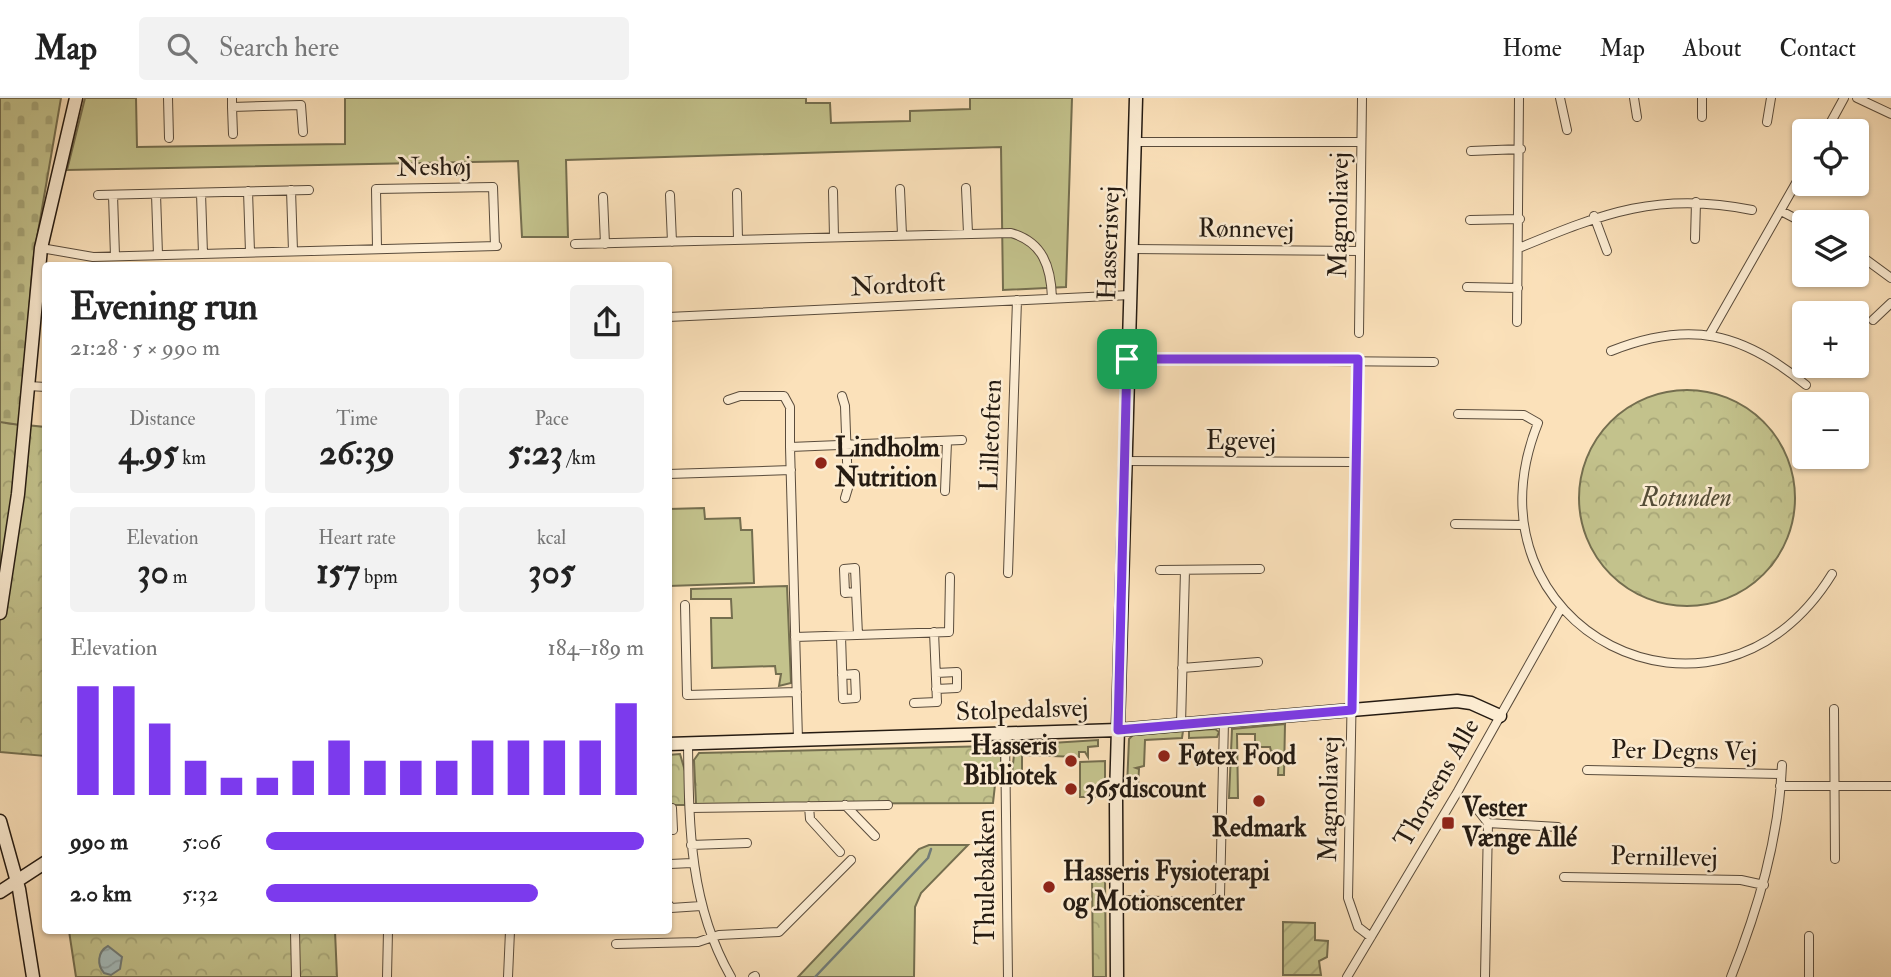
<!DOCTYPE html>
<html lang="en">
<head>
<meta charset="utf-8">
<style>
  :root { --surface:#fff; --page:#f2f2f2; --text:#222; --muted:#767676; --line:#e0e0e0; --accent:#7c3aed }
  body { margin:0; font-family:"IM FELL Double Pica",serif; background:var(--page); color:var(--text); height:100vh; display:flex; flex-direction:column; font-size:26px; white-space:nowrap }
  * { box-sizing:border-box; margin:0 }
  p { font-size:23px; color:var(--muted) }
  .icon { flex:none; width:38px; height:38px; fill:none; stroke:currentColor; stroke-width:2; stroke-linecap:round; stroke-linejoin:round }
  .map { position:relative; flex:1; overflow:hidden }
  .side { position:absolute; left:42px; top:164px; width:630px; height:672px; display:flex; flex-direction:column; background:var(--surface); border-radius:7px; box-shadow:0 2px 5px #0004 }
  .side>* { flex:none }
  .fabs { position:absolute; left:1792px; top:21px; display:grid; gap:14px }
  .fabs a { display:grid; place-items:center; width:77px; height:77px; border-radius:7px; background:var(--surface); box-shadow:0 2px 5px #0004; font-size:35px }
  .pin { position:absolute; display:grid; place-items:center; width:60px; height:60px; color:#fff; margin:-30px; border-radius:14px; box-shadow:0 4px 10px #0006 }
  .round { display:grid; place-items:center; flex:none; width:74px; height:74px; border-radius:7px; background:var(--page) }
  .headline { display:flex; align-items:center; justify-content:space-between; height:119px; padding:0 28px }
  h1 { font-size:38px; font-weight:700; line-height:52px }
  .figures { display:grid; grid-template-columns:repeat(3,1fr); gap:10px; height:119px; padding:7px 28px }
  .figures div { display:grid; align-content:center; border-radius:7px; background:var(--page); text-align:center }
  .figures b { font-size:35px; font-weight:700 }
  .figures small { font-size:19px; font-weight:400 }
  .figures p { font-size:19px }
  .chart { height:196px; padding:14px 28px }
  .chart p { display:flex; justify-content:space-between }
  .chart svg { width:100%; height:126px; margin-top:7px; stroke:var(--accent); stroke-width:6 }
  ul { padding:0 28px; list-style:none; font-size:23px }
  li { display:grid; grid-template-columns:112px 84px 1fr; align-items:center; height:52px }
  li i { height:18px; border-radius:9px; background:var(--accent) }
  header { display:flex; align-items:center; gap:42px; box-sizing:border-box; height:98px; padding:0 35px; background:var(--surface); border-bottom:2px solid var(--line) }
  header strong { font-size:33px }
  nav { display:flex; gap:38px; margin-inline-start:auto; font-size:24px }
  .search { width:490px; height:63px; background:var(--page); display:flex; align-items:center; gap:18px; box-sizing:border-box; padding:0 24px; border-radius:7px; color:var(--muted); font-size:26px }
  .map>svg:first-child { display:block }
</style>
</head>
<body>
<header>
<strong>Map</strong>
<div class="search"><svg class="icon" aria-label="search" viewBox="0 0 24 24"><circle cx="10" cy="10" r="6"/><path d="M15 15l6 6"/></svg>Search here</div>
<nav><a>Home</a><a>Map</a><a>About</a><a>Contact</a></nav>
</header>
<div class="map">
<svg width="1891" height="879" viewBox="0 0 1891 879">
  <defs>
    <pattern id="forest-crowns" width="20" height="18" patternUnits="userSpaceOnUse" patternTransform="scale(1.75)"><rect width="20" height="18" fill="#c3c28c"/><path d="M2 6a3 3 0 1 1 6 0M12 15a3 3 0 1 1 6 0" fill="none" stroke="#a7a678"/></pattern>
    <pattern id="cemetery-stones" width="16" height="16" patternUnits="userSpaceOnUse" patternTransform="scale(1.75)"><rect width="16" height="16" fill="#c3c28c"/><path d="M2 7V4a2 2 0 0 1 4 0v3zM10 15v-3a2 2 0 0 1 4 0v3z" fill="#a7a678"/></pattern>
    <pattern id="garden-furrows" width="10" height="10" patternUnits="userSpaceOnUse" patternTransform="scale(1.75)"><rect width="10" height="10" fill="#c3c28c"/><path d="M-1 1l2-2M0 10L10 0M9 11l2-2" fill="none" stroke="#a7a678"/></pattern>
    <pattern id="water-waves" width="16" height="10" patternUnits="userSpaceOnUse" patternTransform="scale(1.75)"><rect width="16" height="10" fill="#a4bbbb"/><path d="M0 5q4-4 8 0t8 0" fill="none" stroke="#8da0a0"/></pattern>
  </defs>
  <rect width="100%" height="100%" fill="#fbe1ba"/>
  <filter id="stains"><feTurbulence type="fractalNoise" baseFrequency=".00286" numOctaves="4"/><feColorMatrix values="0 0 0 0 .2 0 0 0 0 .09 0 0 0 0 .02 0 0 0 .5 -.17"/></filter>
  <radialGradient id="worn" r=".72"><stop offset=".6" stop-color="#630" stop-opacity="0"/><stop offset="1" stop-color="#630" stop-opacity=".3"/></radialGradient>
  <!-- grass -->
  <path fill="#c3c28c" stroke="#746e4f" stroke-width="2" d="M85,0h51l1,49 208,-3v-46h461v5h24l1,20 79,-2v-10l60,-2v-11h102l-6,189 -63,3 -2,-143 -435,13 2,77h-46l-4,-76 -451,9z
    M704,410l1,11 35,-1 1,12h11l2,53 -85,3v-77z
    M787,488l4,97 -12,3 2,-12h-5l-1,-8 -63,2 -1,-50h21l-1,-19h-40v-10z
    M1285,626l-1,51h-6l1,-24h-8l-1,-4h-15v-13h-18l1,64h-9l3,-69z
    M1215,631l4,3 -2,5 -28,1v-7z
    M1183,633l-1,7 -37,2 -1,26 -8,2 3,1 -1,18h-11l2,-48 4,-4z
    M1098,642v6l-10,1v10l-3,-5h-6v5l-57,-2v18h-10l2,-18 6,-10z
    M1105,663v36h-25v-35z
    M929,747h39l-47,48 -6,14 -1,70h-116l121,-128z"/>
  <!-- forest -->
  <path fill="url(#forest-crowns)" stroke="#746e4f" stroke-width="2" d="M1579 400a108 108 0 1 1 216 0a108 108 0 1 1-216 0Z
    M0,318l6,7 39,4v329l-45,-4z
    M993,648l8,11 1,28h-7l-2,18 -297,1 -2,-44 5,-7z
    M680,656l5,17v34h-16l-1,-50z
    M1092,777h13l1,102h-13z
    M69,833h266l2,46h-261z"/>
  <!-- cemetery -->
  <path fill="url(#cemetery-stones)" stroke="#746e4f" stroke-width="2" d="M0,0h61l-28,163 -13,164 -20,-3z"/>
  <!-- garden -->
  <path fill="url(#garden-furrows)" stroke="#746e4f" stroke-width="2" d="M1283,824l32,1v17l13,1 -1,16 -8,4 2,14h-38z"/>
  <!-- water -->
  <path fill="url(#water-waves)" stroke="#717b77" stroke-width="2" d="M108,848l14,11 -2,12 -9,6 -7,-2c-7,-8 -7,-21 4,-27z"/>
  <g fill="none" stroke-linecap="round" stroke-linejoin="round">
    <!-- stream -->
    <path stroke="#717b77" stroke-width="2.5" d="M815,879l113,-119 3,-9"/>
    <defs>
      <path id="street" d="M168,0l1,40
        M232,0v9l69,-2 2,27
        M1560,0l7,32
        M1634,0l3,19
        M1857,0l34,16
        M232,9l1,27
        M1702,19v-19
        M1767,24l4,-24
        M1826,33l18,-33
        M1134,44h227
        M1471,53l50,-2
        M966,90l2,45
        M900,91l2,46
        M291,92l2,61
        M248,93l2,61
        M833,93l1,46
        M201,95l2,61
        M737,95l1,47
        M156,96l2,61
        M98,97l211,-5
        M113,97l2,61
        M670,97l2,47
        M603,99l2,47
        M1781,113l23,12
        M1594,118l13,35
        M1470,122l50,-1
        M1695,141l1,-37
        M575,146l436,-11c32,9 40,34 41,65
        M41,150l52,9 404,-11
        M377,150l-1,-59 117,-2 2,59
        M1519,150c84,-35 141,-57 233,-38
        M1132,151l228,2
        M1857,155l34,25
        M1814,179l1,-2
        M1467,189l51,1
        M668,219l462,-22
        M1873,222l18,-17
        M1517,224l2,-224
        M1359,235l3,-235
        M1710,236l94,-165
        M1611,253c78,-31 131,-19 195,34
        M1127,261l307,3
        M1358,261l-10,539 10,29 13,10
        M28,288l18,1
        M842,298l3,10 3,82 -3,10
        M728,302l12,-4h44l6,11v40
        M1458,316l66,1 14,8c-82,205 179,338 294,151
        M1125,363l232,1
        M668,376l123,-4
        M945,393l2,-49
        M1455,426l68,1
        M1160,472l100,-1
        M1008,475l9,-273
        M856,494l-11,1 -1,-24 11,-1 3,67
        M685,507l2,90 110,-3
        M841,538l2,63 13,-1 -1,-24 -13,1
        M795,539l154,-5 1,-55
        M1182,570l76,-6
        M936,575l21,-1v16l-21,1
        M914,605l23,-1 -3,-70
        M1834,611l1,150
        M1181,626l4,-154
        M1005,636l3,243
        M798,642l-8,-293 172,-7
        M688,645c1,82 1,161 43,234
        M1587,672l194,4
        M1780,688h111
        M1470,702l18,23 -3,154
        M845,707l30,31
        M809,708l1,13 30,33
        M672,710l1,22
        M690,710l198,-3
        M1488,725l70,4
        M691,747l56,-2
        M670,766l22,-1
        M1564,779l177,3 23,5
        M1117,802l93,2 10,-6 4,-175
        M668,806l3,4 30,-2
        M295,833l1,46
        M616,846l82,-2 21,-7 60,-3 72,-72
        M387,879l1,-46
        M508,879l2,-46
        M753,879l2,-1
        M1347,879l111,-186 103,-183
        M1731,879c27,-68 48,-138 51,-212
        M1809,879v-41"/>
      <path id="secondary" d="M0,515l18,-119 23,-246 35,-150
        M668,646l450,-14 339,-29 14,2 29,13
        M0,723l19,68 14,88
        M0,794l46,-30
        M1117,879l-1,-179 20,-700"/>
    </defs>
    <!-- street casing -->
    <use href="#street" stroke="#5a4c3c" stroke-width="10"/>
    <!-- secondary casing -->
    <use href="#secondary" stroke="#251b12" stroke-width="15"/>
    <!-- street -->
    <use href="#street" stroke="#fcecd2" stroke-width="8"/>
    <!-- secondary -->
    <use href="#secondary" stroke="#fcecd2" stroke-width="12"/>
  </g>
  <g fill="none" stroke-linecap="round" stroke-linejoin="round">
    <defs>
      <path id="route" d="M1127,261h231l-6,351 -234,20z"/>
    </defs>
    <!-- route casing -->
    <use href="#route" stroke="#fff" stroke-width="14"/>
    <!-- route -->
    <use href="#route" stroke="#7c3aed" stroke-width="9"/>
  </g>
  <!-- markers -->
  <g fill="#8f2418" stroke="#fcecd2" stroke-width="2.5">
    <circle cx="821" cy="365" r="7"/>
    <circle cx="1164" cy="658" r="7"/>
    <circle cx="1071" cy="663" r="7"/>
    <circle cx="1071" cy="691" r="7"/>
    <circle cx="1259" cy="703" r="7"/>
    <rect x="1441" y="718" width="14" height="14" rx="3.5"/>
    <circle cx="1049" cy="789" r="7"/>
  </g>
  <g text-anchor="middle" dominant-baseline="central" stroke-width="5" stroke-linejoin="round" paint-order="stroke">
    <!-- street labels -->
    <g font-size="26" fill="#251b12" stroke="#fcecd2">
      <text transform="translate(434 69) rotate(-1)">Neshøj</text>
      <text transform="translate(1339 117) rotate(-89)">Magnoliavej</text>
      <text transform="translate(1246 131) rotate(1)">Rønnevej</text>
      <text transform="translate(1109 145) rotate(-88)">Hasserisvej</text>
      <text transform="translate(898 187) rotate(-3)">Nordtoft</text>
      <text transform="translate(991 337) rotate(-88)">Lilletoften</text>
      <text x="1241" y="343">Egevej</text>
      <text transform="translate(1022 612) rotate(-2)">Stolpedalsvej</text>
      <text transform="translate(1684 653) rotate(1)">Per Degns Vej</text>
      <text transform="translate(1437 685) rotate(-60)">Thorsens Alle</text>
      <text transform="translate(1329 701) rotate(-89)">Magnoliavej</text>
      <text transform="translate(1664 759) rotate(1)">Pernillevej</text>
      <text transform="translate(986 779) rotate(-90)">Thulebakken</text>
    </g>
    <!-- poi labels -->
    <g font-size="26" font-weight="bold" fill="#251b12" stroke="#fcecd2" text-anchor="start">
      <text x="835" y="350">Lindholm<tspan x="835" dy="30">Nutrition</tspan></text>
      <text x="1057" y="648" text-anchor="end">Hasseris<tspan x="1057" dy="30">Bibliotek</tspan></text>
      <text x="1178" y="658">Føtex Food</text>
      <text x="1085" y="691">365discount</text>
      <text x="1462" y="710">Vester<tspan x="1462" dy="30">Vænge Allé</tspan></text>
      <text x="1259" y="730" text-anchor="middle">Redmark</text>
      <text x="1063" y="774">Hasseris Fysioterapi<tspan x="1063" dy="30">og Motionscenter</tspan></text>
    </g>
    <!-- park labels -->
    <g font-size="26" font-style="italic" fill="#544d37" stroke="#fcecd2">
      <text x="1686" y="400">Rotunden</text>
    </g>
  </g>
  <rect width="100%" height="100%" filter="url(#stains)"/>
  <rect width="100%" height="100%" fill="url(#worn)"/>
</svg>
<div class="fabs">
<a><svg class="icon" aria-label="locate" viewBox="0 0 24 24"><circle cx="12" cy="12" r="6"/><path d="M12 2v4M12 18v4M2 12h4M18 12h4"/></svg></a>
<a><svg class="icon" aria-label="layers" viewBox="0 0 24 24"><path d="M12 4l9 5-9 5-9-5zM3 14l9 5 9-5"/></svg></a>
<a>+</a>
<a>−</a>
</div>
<div class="pin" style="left:1127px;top:261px;background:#1e9e55"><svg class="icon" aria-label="arrive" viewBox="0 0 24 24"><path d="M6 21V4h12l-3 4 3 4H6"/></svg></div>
<section class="side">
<div class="headline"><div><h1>Evening run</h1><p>21:28 · 5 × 990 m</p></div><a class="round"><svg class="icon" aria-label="share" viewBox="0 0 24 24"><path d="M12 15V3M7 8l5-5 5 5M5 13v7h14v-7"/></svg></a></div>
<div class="figures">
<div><p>Distance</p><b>4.95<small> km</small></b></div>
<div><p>Time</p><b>26:39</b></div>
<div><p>Pace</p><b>5:23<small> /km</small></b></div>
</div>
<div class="figures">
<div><p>Elevation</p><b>30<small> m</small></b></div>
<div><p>Heart rate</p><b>157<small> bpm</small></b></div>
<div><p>kcal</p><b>305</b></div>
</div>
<div class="chart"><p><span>Elevation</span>184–189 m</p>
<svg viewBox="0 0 160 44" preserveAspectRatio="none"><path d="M5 44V6M15 44V6M25 44V19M35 44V32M45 44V38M55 44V38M65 44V32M75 44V25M85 44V32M95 44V32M105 44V32M115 44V25M125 44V25M135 44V25M145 44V25M155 44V12"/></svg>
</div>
<ul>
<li><b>990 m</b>5:06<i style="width:100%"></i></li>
<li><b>2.0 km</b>5:32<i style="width:72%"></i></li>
</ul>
</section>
</div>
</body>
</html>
